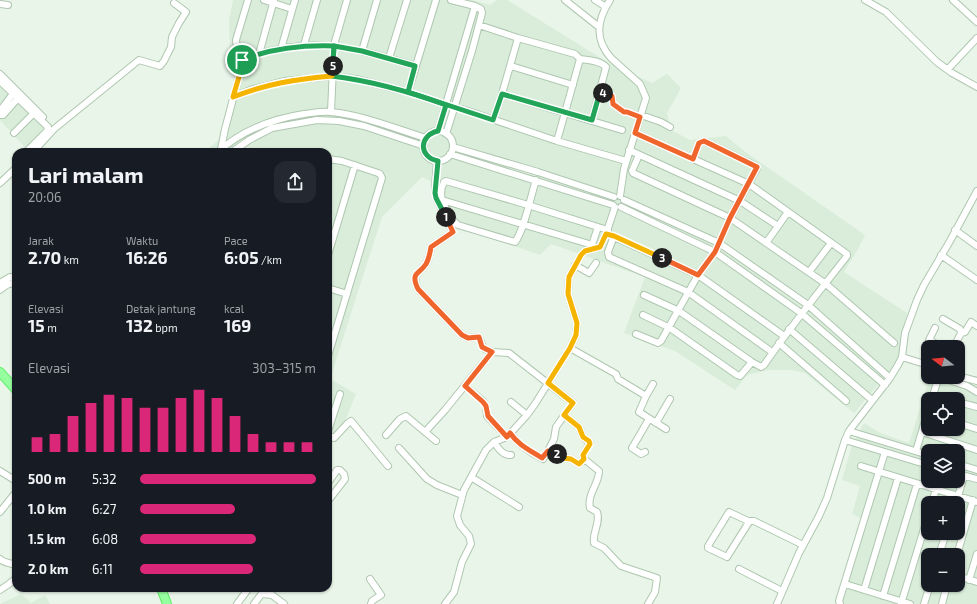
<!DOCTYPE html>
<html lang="id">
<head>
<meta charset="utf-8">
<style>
  :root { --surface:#171b24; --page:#242831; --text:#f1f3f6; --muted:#9ea1a6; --accent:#db2777 }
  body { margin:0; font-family:"Exo 2",sans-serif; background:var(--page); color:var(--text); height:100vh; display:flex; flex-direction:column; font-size:15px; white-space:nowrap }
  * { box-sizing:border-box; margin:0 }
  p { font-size:13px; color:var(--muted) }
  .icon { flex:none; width:22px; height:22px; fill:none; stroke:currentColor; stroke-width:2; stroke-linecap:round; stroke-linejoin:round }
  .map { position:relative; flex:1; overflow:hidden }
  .sheet { position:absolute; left:12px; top:148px; width:320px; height:444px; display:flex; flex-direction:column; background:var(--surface); border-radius:12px; box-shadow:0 1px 3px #0004 }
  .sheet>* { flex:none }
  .needle { width:26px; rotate:286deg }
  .tools { position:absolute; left:921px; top:340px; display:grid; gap:8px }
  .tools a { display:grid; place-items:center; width:44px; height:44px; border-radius:8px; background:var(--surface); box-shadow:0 1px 3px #0004; font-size:20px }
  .pin { position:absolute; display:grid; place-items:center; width:34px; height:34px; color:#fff; margin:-17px; border:2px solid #fff; border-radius:50%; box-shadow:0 1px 4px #0007 }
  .km { position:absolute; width:20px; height:20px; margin:-10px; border-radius:50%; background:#222; color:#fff; font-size:11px; line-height:20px; text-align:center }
  .round { display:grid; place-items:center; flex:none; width:42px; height:42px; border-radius:12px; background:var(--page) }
  .summary { display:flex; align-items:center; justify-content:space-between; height:68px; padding:0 16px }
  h1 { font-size:22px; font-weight:700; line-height:30px }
  .stats { display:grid; grid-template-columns:repeat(3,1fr); gap:6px; height:68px; padding:4px 16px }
  .stats div { display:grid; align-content:center }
  .stats b { font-size:17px; font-weight:700 }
  .stats small { font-size:11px; font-weight:400 }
  .stats p { font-size:11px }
  .chart { height:112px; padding:8px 16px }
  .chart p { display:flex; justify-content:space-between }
  .chart svg { width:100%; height:72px; margin-top:4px; stroke:var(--accent); stroke-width:6 }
  ul { padding:0 16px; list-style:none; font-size:13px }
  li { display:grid; grid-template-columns:64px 48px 1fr; align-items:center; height:30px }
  li i { height:10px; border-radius:5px; background:var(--accent) }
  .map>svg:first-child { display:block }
</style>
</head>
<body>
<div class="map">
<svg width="977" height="604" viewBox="0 0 977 604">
  <rect width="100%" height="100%" fill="#e8f5e8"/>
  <!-- residential -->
  <path fill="#d9edda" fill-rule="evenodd" d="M233,0h239l18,5 7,-5h10l100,62 45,21 15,-9 14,14 -14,25 4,17 19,10 36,-4 18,15 121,84 -7,14 -14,23 63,41 -10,49 -43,51 -49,-40 -14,-3h-23l-21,5 -12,15 -60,-39 -51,-18 21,-56 -94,-33 -11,11 -82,-28 -15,-24 -4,-18 -17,-8 -40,40 -52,162 26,15 -20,49 -8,-6v-285h-124l16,-13 17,-72 -7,-18 -1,-29z
    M0,77l52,49v3l-23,23 -29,-32z
    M930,377h23l24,7v220h-140l26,-85 -11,-5 8,-28 -18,-6 10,-35 12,-22 16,10 29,10zM928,399h30v30h-30zM928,451h30v30h-30zM928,503h30v30h-30zM928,555h30v30h-30z
    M21,594l10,9 14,-8 5,9h-50z"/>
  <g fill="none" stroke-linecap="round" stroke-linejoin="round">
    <defs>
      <path id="minor" d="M264,0l28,9
        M565,0l34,27
        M595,0l11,7
        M610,0c-13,20 -16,39 1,58l29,26 6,14 -22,71 -4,27
        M865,0l21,12 51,50 15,11 25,14
        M953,0l24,22
        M0,4l8,1
        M479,25l39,13 57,16 5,5 -23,82
        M304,45l13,-45
        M281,49l14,-49
        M362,51l15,-51
        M259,54l15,-54
        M389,58l18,-58
        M580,59c8,1 20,1 26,8l-14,53
        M243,60c63,-26 110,-13 172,6
        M511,66l62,19
        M948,69l29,-31
        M0,74l43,43
        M0,81l48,46 -1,4 -20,20
        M408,92l28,-92
        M600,92l12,4 1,8 11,8h3l13,5
        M502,94l120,36
        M233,97l20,-8 32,-8 47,-5 24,3 52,13 38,13 19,5 92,31 69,20
        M0,111l15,-20
        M331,112l3,-67 13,-45
        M0,115h3l17,-19
        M641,115l20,7 9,5
        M493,120l9,-26 16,-56
        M438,131l37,-125
        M423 146a15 15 0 1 1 30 0a15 15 0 1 1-30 0Z
        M14,133l20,-20
        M635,133l114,51 98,70v2c-28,36 -57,71 -83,109l-3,2 -9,-5 -73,-51 -35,-16
        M446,134l26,-83 10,-38 -1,-4 -6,-3 -24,-6
        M453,147l85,25 76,25
        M221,149l4,-20 17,-64c1,-9 -6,-16 -6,-25l12,-40
        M629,150l111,51 38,25
        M33,152l21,-23 85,-69 21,6 4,-5 7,-14 1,-10 7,-14 7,-11 -12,-9
        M218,152c24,-22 54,-33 86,-38 9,-1 18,-3 27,-2 32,3 65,17 95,26
        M232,152l17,-12 23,-12 45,-8 22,1 25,5 60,20
        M450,154l163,51
        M639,155l-7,16 1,2 97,45 96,66 68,59
        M328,159l14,2 36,12 2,1 2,4 -54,178
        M437,161l-2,26 1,11 17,34 -22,15c-1,6 -2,12 -5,17 -7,11 -15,8 -8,25l44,46 6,3 11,-1 4,10 2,2 7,3 17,1 64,50 -17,24 -2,12 -6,12 -5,8c-12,-6 -25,-15 -33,-26
        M536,180c-5,15 -12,51 -21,62l-57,-17c-6,-4 -17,-23 -17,-31 0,-4 1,-8 3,-12l2,-1 82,24 70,22 10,3
        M0,183l16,-15
        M442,200l147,44 3,1 6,-18
        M624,200l95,43 89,62 82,73
        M621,207l94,45 86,61 84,72
        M955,230l22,16
        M610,235l88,40 86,61
        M614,236l-6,16 1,5 79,35 84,60
        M766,243l22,-31
        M328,255l27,-90
        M941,255l36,25
        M575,265l14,8 7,-10
        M809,272l22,-29
        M0,283l10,-6 6,1
        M328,288l19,6
        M0,290c5,-4 9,-8 16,-6
        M643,315l27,13 67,47 3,1 12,-14
        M943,319l17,10 1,4 -7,14
        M935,328l-6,12 13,7
        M789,329l83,71
        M961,333l4,-1 6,-10 6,4
        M636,334l22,9 3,-2 37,-66 17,-23 15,-34 27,-50 -1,-2 -52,-25 -5,2 -6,16
        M779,343l67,58
        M570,348l46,26 2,5 28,17 -7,16 27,17
        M902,357l26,8
        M958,376l19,5
        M465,386l18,15 3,5 1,10 20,21
        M933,394l16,5
        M646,396l7,-12
        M932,399l6,-20 2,-2 27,9 10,6
        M511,402l16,13
        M958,402l19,5
        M564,415l15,12 4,10 7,6 -7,12v3l16,13c0,13 -12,23 -9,37l7,4c4,11 -5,20 -3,31l10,5 17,18 36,12 -2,14 -7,12
        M656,423l14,-24
        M958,423l19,6
        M328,431l12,-37
        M849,431l79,24
        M425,432l20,-22 47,-58
        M922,432l55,18
        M328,435l6,3 1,-1 13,-14 3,-2 37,45
        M386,435l14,-16 6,-3 30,25
        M845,440l83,25
        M494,442c4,6 9,14 17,13
        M399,448l28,31 10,6 25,10
        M548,451l8,2 7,5 8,1 8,5 5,-5
        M916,451l12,-40
        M645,452l-4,2 -9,-6 17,-29
        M958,464l19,6
        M861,466l116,36
        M0,471l16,10
        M958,474l19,5
        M471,477l48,30
        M328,483l9,-13h3l4,4 1,5 -17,22
        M932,503l4,-14
        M956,503l8,-27
        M0,512l16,-20
        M749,522l-22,35 -19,-9v-2l21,-34 19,9h6l49,24
        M939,555l7,-22
        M957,555l16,-55
        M0,559c5,5 11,3 16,7
        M739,569l43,22
        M958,576l19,6
        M370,579l11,16 -9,6 -1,3
        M969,580l8,-26
        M845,584l65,20
        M0,590l9,-6 7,-6
        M864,590l34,-112
        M262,594l10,1 12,9
        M883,596l34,-112
        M237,604l12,-16
        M254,604l12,-16
        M445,604l9,-12 8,-30 9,-18 -2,-8 -9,-11 -3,-9 7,-26 22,-40 8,-8 13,-5 20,-22 8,-11 35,-56 6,-13 1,-12 -9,-29 1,-17 12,-22 4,-4 15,-4 6,-13 9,-27
        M777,604l22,-51 20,-37 8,-18 18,-58 4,-9 41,-53 8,-13 4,-8 3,-24 12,-33 7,-15 26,-44 27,-50
        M840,604l-1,-3 46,-149
        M901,604l27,-88
        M924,604l6,-19
        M942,604l5,-19"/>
      <path id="major" d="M0,372l16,18
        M161,588l6,16"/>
    </defs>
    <!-- minor casing -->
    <use href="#minor" stroke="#afc7b0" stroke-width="8"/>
    <!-- major casing -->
    <use href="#major" stroke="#5feb69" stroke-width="10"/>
    <!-- minor -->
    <use href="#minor" stroke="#fff" stroke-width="6"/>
    <!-- major -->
    <use href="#major" stroke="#96ff9f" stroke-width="8"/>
  </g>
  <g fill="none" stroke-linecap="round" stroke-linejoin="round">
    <defs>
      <path id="split-1" d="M242,60c30,-12 60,-15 92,-14l-2,30c39,5 76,15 114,29l-8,26c-19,4 -20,26 0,30l-3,32 1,5 10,19"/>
      <path id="split-2" d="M446,217l7,15 -22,15c-1,6 -2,12 -5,17 -7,11 -16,8 -8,25l44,46 6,3 11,-1 3,10 10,5 -27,34 18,16 3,4 2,10 19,21 3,-4c8,12 21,18 32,25l6,-7 9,3"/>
      <path id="split-3" d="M557,454l6,4 8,1 8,5 5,-5 -1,-4 7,-11 -1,-3 -6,-4 -4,-10 -15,-12 9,-12 -25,-20 22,-35 6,-13 1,-12 -9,-29 1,-17 12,-22 4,-4 15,-4 6,-13 8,2 48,22"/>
      <path id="split-4" d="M603,93l9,3 1,8 11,8h3l13,5 -5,16 58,26 6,-16 5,-2 53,26 -27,51 -15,34 -17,23 -36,-17"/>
      <path id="split-5" d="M333,66l1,-20 28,5 53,15 -7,26 85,28 9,-26 90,26 8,-28 3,1"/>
      <path id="split-6" d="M242,60l-1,10 -8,27c33,-13 63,-18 99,-21l1,-10"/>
    </defs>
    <!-- split-1 casing -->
    <use href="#split-1" stroke="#fff" stroke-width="8"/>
    <!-- split-2 casing -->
    <use href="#split-2" stroke="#fff" stroke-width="8"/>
    <!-- split-3 casing -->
    <use href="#split-3" stroke="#fff" stroke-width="8"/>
    <!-- split-4 casing -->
    <use href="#split-4" stroke="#fff" stroke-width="8"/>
    <!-- split-5 casing -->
    <use href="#split-5" stroke="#fff" stroke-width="8"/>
    <!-- split-6 casing -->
    <use href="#split-6" stroke="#fff" stroke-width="8"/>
    <!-- split-1 -->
    <use href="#split-1" stroke="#22a559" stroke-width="5"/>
    <!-- split-2 -->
    <use href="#split-2" stroke="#f0652b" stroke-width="5"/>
    <!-- split-3 -->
    <use href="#split-3" stroke="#f5b400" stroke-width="5"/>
    <!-- split-4 -->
    <use href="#split-4" stroke="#f0652b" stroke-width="5"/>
    <!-- split-5 -->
    <use href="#split-5" stroke="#22a559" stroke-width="5"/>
    <!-- split-6 -->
    <use href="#split-6" stroke="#f5b400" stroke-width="5"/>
  </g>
</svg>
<div class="tools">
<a><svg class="needle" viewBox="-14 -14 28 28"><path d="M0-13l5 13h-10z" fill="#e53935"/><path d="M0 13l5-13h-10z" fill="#9ea1a6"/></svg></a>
<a><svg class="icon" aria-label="locate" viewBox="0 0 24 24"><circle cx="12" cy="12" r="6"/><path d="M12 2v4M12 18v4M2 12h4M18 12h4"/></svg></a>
<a><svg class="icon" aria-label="layers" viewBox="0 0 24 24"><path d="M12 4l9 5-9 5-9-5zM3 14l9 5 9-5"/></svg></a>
<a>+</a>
<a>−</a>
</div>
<div class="pin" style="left:242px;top:60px;background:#1e9e55"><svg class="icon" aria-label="arrive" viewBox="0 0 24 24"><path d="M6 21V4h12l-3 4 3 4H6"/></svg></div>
<b class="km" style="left:446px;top:217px">1</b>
<b class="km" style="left:557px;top:454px">2</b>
<b class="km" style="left:662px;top:258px">3</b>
<b class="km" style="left:603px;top:93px">4</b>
<b class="km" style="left:333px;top:66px">5</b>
<section class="sheet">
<div class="summary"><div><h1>Lari malam</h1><p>20:06</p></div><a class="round"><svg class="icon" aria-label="share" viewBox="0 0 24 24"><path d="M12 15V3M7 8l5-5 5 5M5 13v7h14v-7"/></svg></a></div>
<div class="stats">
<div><p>Jarak</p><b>2.70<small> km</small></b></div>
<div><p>Waktu</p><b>16:26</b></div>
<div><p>Pace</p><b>6:05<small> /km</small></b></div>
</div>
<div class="stats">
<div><p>Elevasi</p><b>15<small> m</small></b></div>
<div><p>Detak jantung</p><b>132<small> bpm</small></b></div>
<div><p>kcal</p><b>169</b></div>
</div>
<div class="chart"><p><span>Elevasi</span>303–315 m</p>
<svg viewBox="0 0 160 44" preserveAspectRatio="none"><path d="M5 44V35M15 44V33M25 44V22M35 44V14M45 44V9M55 44V11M65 44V17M75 44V17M85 44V11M95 44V6M105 44V11M115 44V22M125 44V33M135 44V38M145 44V38M155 44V38"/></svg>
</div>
<ul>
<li><b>500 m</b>5:32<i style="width:100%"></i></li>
<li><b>1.0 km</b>6:27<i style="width:54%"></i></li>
<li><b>1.5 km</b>6:08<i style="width:66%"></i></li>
<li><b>2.0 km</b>6:11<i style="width:64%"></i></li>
</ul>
</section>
</div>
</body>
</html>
